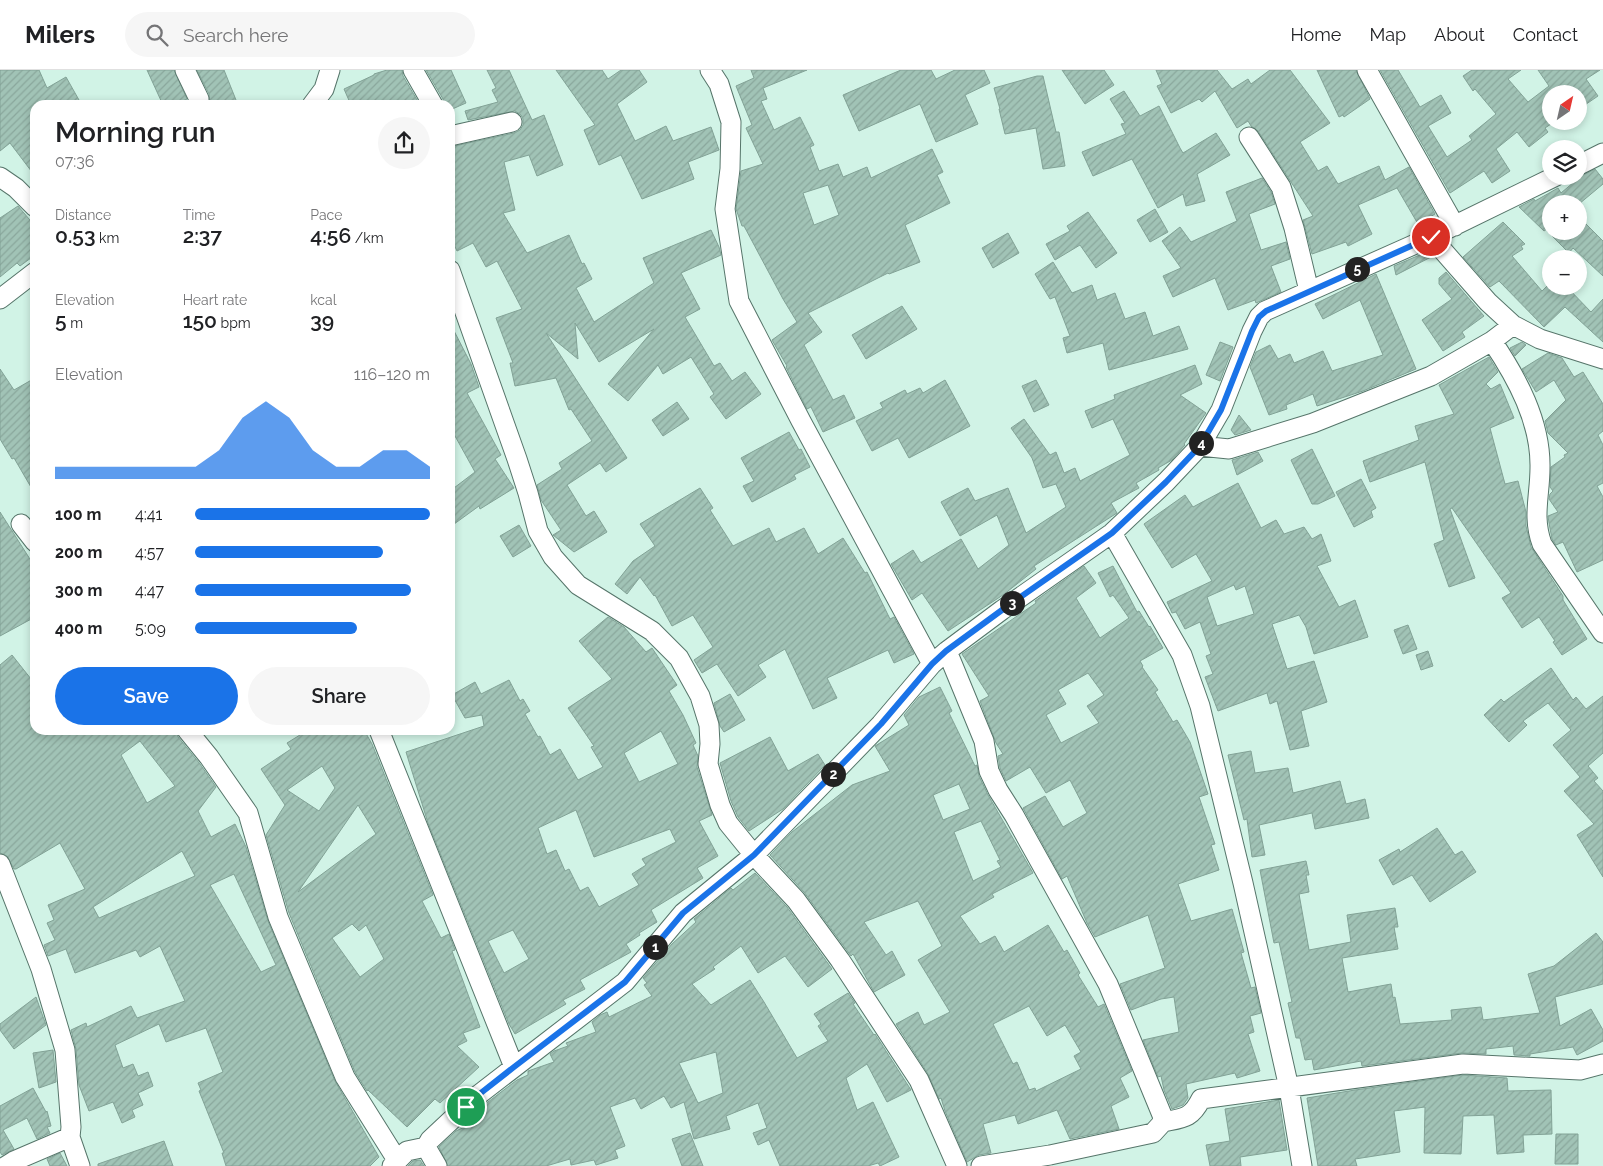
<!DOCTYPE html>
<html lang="en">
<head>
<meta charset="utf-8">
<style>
  :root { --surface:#fff; --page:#f6f6f6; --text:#202124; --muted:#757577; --line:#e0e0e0; --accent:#1a73e8 }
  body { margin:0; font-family:Raleway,sans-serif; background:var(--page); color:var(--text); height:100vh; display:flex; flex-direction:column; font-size:19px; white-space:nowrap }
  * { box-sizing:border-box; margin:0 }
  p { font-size:16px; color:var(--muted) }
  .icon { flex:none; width:28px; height:28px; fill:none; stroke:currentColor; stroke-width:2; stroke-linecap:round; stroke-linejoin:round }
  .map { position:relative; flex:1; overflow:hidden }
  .sheet { position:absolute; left:30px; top:30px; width:425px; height:635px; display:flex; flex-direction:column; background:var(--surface); border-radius:15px; box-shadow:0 2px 8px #0003 }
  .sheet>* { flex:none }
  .needle { width:32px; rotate:34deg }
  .tools { position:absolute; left:1542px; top:15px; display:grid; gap:10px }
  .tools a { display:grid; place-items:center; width:45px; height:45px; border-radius:50%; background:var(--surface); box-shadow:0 2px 8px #0003; font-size:25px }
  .pin { position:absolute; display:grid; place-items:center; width:42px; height:42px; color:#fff; margin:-21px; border:2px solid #fff; border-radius:50%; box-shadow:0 1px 5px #0007 }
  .km { position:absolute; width:25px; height:25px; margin:-12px; border-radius:50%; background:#222; color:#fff; font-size:14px; line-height:25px; text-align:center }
  .round { display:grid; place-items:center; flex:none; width:52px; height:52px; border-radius:26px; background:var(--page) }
  .overview { display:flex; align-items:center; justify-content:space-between; height:85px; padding:0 25px }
  h1 { font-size:28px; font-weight:600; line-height:38px }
  .stats { display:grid; grid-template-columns:repeat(3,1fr); gap:8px; height:85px; padding:5px 25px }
  .stats div { display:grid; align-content:center }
  .stats b { font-size:21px; font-weight:600 }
  .stats small { font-size:14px; font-weight:400 }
  .stats p { font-size:14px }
  .chart { height:140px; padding:10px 25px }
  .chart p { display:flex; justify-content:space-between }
  .chart svg { width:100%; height:90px; margin-top:5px; fill:var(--accent); opacity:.7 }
  .button { display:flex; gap:10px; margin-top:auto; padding:10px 25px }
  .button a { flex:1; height:58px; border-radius:30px; background:var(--accent); color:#fff; font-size:20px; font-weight:600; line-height:58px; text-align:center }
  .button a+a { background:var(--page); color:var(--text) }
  ul { padding:0 25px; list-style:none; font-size:16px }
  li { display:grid; grid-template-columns:80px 60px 1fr; align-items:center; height:38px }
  li i { height:12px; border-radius:6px; background:var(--accent) }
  header { display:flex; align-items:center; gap:30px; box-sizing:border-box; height:70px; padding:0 25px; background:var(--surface); border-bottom:1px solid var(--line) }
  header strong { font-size:24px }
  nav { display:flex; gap:28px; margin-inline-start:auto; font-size:18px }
  .search { width:350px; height:45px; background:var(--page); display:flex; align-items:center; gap:12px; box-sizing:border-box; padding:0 18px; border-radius:28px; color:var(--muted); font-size:19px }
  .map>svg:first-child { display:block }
</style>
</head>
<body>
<header>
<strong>Milers</strong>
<div class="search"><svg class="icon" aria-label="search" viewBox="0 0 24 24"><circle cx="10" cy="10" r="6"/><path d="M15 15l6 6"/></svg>Search here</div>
<nav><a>Home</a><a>Map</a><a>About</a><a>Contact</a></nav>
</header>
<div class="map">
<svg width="1603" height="1096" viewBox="0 0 1603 1096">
  <defs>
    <pattern id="building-hatch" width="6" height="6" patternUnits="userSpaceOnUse" patternTransform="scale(1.25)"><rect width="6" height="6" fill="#a1c3b6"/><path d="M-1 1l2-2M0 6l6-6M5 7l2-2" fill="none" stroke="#8aa79c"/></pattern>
  </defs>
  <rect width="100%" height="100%" fill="#d1f3e6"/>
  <!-- building -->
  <path fill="url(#building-hatch)" stroke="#82a296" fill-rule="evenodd" d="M0,0h39l8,18 19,-11 13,23 -9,5h-35v71l-25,-33 -10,8z
    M147,0h27l13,29 -13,6h-11z
    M197,0h27l14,35h-28l-1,-11z
    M387,0h15l1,6 17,29h-69l-7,-16 30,-14v-1z
    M426,0h25l15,33 -16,7v-5h-6l-1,-6z
    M487,0h22l23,50 12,-5 19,50 -26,11 -8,-21 -25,7 11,48 -12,3 24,40 42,-18 13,29 2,-1 8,16 -16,9 18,34 60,-39 -11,-25 68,-28 8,17 2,8 -40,18 19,36 -15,8 29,49 6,-3 12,18 13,-9 16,22 -35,25 -16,-22 4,-3 -23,-37 -28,17 -5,-9 -30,36 -20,-17 46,-55 -55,33 -24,-39 3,36 -32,-26 81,125 -21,14 -6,-9 -33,22 19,31 8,-5 13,21 -33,20 -21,-17 8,-5 -20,-30 -4,-15 25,-16 -3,-6 33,-22 -21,-32 -2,1 -13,-32 -41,8 -5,-23h3l-17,-45 26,-9 -25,-48 -11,6 -13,-24 -16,8 -7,-15v-89l64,-14 6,-3 3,-5v-6l-2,-4 -6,-4 -47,9 -3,-9 33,-9 -6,-12 4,-2z
    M556,0h46l6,9 13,-9h18l8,12 -30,22 18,37 31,-15 7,15 38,-14 8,23 -31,12 6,17 -52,20 -21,-44 -22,10 -15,-35 11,-5z
    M751,0h56l-44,18 4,11 -6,2 13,29 26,-13 14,28 -4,2 9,24 19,-7 5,13 24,-10 4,11 61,-29 11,23 -6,3 13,28 -45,22 15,37 -31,12 -1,-1 -80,40 14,19 -18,13 29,55 11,-5 11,23 -32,14 -12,-25 -4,2 -21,-42 1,-1 -15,-26 25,-18 -14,-23 -39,-73h-2l-6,-17 5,-38 22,-7 -17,-36 6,-3 -16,-39 18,-8zM828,115l11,30 -25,10 -11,-32z
    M901,0h30l5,9 19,-9h29l6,13 -25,12 13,29 -42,18 -16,-38 -61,27 -16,-36z
    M1062,0h42l10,15 -29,19z
    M1156,0h61l15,19 16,-10 3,5 19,-14h20l40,53 -30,19 18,29 9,-5 11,18 41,-18 6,14 24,-13 26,47 -17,10 -21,-36 -39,17 14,29 -24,12 -2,-4 -34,12 -9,-34 10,-4 -55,-85 -7,-5 -3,-5 -11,7 -22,-37 -13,11 -3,-3 -28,14 -14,-27 5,-2z
    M1317,0h39l14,29 -26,18 -1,-2 -4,2z
    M1380,0h18l22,37 21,-12 10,18 -23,13 19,31 25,-17 -3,-4 27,-22 -21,-25 -2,2 -10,-15 9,-6h49l-13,9 20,23 21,-16 -11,-16h62l-14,9 12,17 -19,13v-15h-25l-3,-4v34l-6,4 3,4 -19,15 -12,-15 -21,17 14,22 -18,12 -8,-12 -34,22z
    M1037,6h6l13,56h3l6,34 -22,3 -7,-41 -31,6 -6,-25h1l-6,-21z
    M1124,21l16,25 19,-10 21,42 3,5 33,-20 14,22 -33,19 8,27 -19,5 -3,-12 -25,14 -26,-49 -39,17 -11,-24 44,-18 -5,-10 4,-1 -15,-24z
    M1595,99l8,10v5l-24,20h-28v22l-7,5 -25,-24 15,-8 1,2 23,-13 3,5 20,-17z
    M1262,108l9,14 4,12 -26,10 12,36 25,-8 4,17 -19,7 10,26 -25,11 -1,-3 -27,10 -13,-32 -42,19 -10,-21 18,-8 -19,-27 18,-14 11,15 46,-21 -11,-29z
    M18,136l17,20v29l-15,11 -3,-3 -17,14v-59z
    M1155,139l13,23 -18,10 -13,-22z
    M1088,142l29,41 -21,15 -16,-23 -25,15 -9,-16 24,-13 -3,-5z
    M1579,147l24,24v35l-30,-28 -4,5 -22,-22h32z
    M1503,152l22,22 -4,2 2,3 -11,7 30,35 5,-5h19l25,26 12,-13v43l-38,-35 -21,20 -45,-46 -9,6 -27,-30z
    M1008,163l11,20 -26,15 -11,-20z
    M1429,181l2,6 -35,18 -2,-9z
    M1053,192l19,31 20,-8 5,15 18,-7 10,26 20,-7 8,24 26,-10 9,23 -79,21 -6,-27 -36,10 -4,-15 7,-2 -15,-39 -5,2 -15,-25z
    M1446,202l38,44 -22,16 3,5 -22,14 -21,-31 30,-21 -13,-15v-6z
    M1376,204l40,95 -53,22 -46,15 -4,-12 -27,11 1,4 -18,6 -19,-48 6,-15 14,-7 8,14 12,-5 4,9 29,-12 9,20 51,-16 -23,-55 -37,19 -8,-15z
    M902,236l15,23 -51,30 -14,-24z
    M450,253l21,41 8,23 -12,6 34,62 -6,4 19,29 -34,21 -1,-3 -29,21v-36l25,-19 -25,-45z
    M1220,272l13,5 -13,34 -14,-6z
    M1522,272l4,3 -11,11 -5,-8z
    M1548,283l14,5 12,19 9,-5 20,32v27l-5,4 5,10v38l-6,3 6,11v63l-26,12 -14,-30 -7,3 -4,-6 -3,-16 -1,-7 10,-4 -9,-13 1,-5 3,-3 -3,-4 1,-20 14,-10 -1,-2 4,-2 -20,-20 -3,-12 21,-21 -12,-20 -18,12 -14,-23z
    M1489,287l9,15 -12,12 5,5 9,-5 14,34 -24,10 15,56 13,-3 8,31v14l5,21 32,49v4l24,39 -25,16 -9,-13 2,-1 -16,-24 -17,11 -20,-30 9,-5 -59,-85 -2,1 25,69 -26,9 -15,-43 10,-4 -19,-78 -55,20 -7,-21 56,-21 -4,-14 39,-12 -15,-29z
    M1195,295l7,19 -22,11 26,18 -22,31 1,1 -13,15 -14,8 1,2 -23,13 3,5 -28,15 6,10 -83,53 2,3 -33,26 -55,36 -26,-38 -10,7 -21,-36 22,-14 8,13 40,-24 17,30 31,-24 -12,-30 -37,21 -19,-34 27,-14 7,13 33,-13 18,45 40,-26 -10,-23 -13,4 -11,-30 -21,-30 13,-9 26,36 6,-3 8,21 11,-5 5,13 50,-26 -17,-36 -21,9 -7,-17 30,-12 -1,-4z
    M0,299l14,21 21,-12v116l-21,-36 -2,1 -12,-20z
    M945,310l25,46 -61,32 -11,-20 -26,13 -16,-30 27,-13 -3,-5 25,-13 2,4 13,-6 3,5z
    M1036,310l13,25 -15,7 -12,-26z
    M677,332l12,17 -26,17 -11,-16z
    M1239,345l12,15 -16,5 -4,-5z
    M789,362l10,18 2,-1 9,18 -16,8 2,4 -44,23 -9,-16 11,-5 -13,-23z
    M1312,379l23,47 -17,8h-6l-21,-44z
    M1258,382l5,9 -26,14 -5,-15z
    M1361,409l15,29 -5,3 2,6 -19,10 -18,-35z
    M1238,413l23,45 15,-8 8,14 20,-7 8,12 9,-5 10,27 -14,5 22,41 16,-7 13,37 -54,17 -8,-27 -7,-12 -27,9 15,45 27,-8 13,41 -26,9 8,35 -19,4 -13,-49 -7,3 -3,-11 -49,18 -13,-34 8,-3 -7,-18 5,-2 -11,-32 -15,7 -9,-17 -4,1 -5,-11 45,-21 -16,-27 -24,14 -28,-44 41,-29 8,12zM1234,515l2,5 9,-4 9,28 -37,12 -10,-29z
    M700,418l13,20 -3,2 23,36 36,-18 7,14 28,-14 14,26 25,-16 22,35 2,-1 23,47 4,-2 20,37 -20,9 -6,-13 -61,28 10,20 -24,11 -28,-60 -27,16 8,12 -28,19 -21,-32 -15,9 -8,-13 19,-13 -20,-32 -21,11 -17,-31 -1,1 -14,-19 -13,17 -12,-10 18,-23 22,-15 -15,-22z
    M0,442l35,55v50l-35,19z
    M519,455l12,21 -18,11 -13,-21z
    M1084,496l12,17 -20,15 24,40 29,-20 -16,-23 -3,2 -12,-24 15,-7 24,46 2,-1 10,16 1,-1 13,22 -23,13 3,5 -1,1 16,23 -3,2 18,30 4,-2 13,22 18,52 -9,3 16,47 -4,1 8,25 -41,14 13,37 41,-12 12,43 -3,1 10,35 4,-1 6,26 -11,3 4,16 -6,2 12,37 -23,7 -2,-5 -49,11 2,14 -5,7 -11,4 -8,-19 -3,-14 -3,1 -15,-37 36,-8 -5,-35 -13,2 -30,11 -11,-26 45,-16 -17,-53 -53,22 -8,-14 -20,-47 -5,3 -39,-71 22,-12 18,31 24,-14 -17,-33 -24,13 -16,-26 -24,14 -6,-13 -2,-12 5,-2 -7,-11 -16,-42 9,-5 -27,-42 74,-51 -1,-2zM1088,603l16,22 -17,11 12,17 -38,20 -15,-28 20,-11 -8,-14z
    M608,547l16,10 22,25 6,-4 25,37 -8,6 14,24 13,28 -3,2 5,11 -1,11 15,48 -13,6 19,35 -21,12 6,10 -52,32 6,12 -18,11 1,2 -14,9 5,8 -51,28 5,9 -22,11 3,4 -51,30 -6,-10 -81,-201 -22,-71 78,-26 -2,-11 -17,3 -13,-23 23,-13 6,12 28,-14 11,21 3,-2 7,12 -5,3 13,23 2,-1 10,19 10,-6 18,31 25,-13 -12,-20 3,-1 -26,-38 44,-29 -33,-38zM661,661l17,33 -39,18 -15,-29zM576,740l18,47 76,-28 6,13 -34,17 4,6 -14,9 7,11 -40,22 -11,-20 -8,4 -11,-22 -4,2 -9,-21 -9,4 -9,-26zM513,860l16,29 -25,14 -16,-32z
    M1408,555l9,24 -14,5 -9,-24z
    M1428,581l5,15 -12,4 -5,-15z
    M12,585l23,29v46h141l2,7 22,27 16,23 -18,24 13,26 24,-13 11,23 22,74 67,160 44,76 -9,9h-144l-4,-13h2l-25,-62 2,-1 -3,-7 25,-11 -17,-44 -40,14 -7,-18 -44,21 8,23 10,-4 5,12 10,-4 5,14 -15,7 5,12 -11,5 3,7 -13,6 -9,-21 -24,9 -10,-26 -3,-36 -5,-19 15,-7 1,4 44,-21 6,12 48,-17 -25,-55 -20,11 -4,-7 -61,23 -9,-24 -18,7 -4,-11 11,-5 -8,-17 7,-3 -6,-15 37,-16 -25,-46 -44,26h-2l-7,-13 -7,-3v-188zM140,671l35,45 -28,17 -26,-48zM182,781l13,25 -96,42 -6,-11zM234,804l42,91 -15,7 -51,-87z
    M1551,598l22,32 3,-3 10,12 17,-13v57l-15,13 10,12 -4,3 9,10v86l-26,-42 17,-11 -30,-33 16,-14 -27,-32 18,-15 -23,-27 -25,18 4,4 -18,17 -25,-27 17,-16 3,3z
    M940,617l12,24 -3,2 26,53 2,-1 2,11 9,19 45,78 -41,21 2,3 -34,19 20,28 15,-8 9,16 44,-27 16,27 3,-2 13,23 -2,2 20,32 6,-3 28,67 -12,7 9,19 -18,9 8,23 -49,10 -13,-29 -39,14 -3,-9 -32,9 8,29 -12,2 -12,7 -22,-51 -4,-13 -2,1 -11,-25 -32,-50 22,-12 6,13 26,-13 -32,-52 24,-14 -24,-45 -54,21 22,33 6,-4 13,24 -31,17 -21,-38 -2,2 -47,-64 -34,-37 22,-23 60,-47 38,-14 -15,-25 34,-21 -5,-10 15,-18zM959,714l11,25 -27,11 -10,-25zM981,751l19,39 -3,1 4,6 -28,14 -19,-49zM1029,936l18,30 18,-11 16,27 -7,4 7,13 -45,22 -1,-3 -6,2 -12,-28 -4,2 -20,-40z
    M730,624l15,26 -21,12 -4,-6 -6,-23z
    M308,660h56l8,14 61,151 -11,6 19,37 8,-4 6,16 -3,1 28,76 -17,6 4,8 -10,5 22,21 -39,36 -5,-4 -28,28 -39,-37 -1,1 -12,-19 -66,-159 -23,-78 19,-30 -24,-36 30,-20 -4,-6zM322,696l13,22 -16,23 -32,-21zM358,735l18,29 -78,58zM352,854l7,7 7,-6 18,34 -24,18 -28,-39z
    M770,667l18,34 30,-17 7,11 -42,44 -34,22 -11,-14 -7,-16 -11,-38z
    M1251,681l4,22 33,-5 5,25 47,-12 6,23 19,-5 4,19 -54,11 -3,-16 -53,12 6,30 -13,2 -5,-38 -3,1 -16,-65z
    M1437,758l18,27 7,-4 14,21 -46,30 -18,-27 -19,10 -14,-25 20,-11 1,3z
    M1306,791l3,14h-3l3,17 -10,2 10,56 42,-8 -4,-27 48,-7 3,19h-4l4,22 -56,9 6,34 43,-8 2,14 2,-1 5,27 52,-4 -1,-10 30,-3 2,13 57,-7 -12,-39 26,-8 42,-33 7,9v42l-48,13 5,29 31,-17 12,21v11l-26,14 -4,-8 -43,7v2l-16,-1 -1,-9 -27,3v5l-24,-1 -100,13 -1,-5 -47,9 -2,-11 -7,1 -5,-22h-4l-8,-35 4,-1 -13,-60 -5,1 -14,-73z
    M755,803l32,34 45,62 -24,18 -23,-31 -27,17 -17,-27 -28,21 2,2 -23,15 19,21 39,-25 14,22 33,56 31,-17 -10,-15 3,-2 -7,-10 34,-21 7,10 -2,1 21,31 1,-1 36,56 -24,12 -20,-38 -21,14 11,32 16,-8 26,55 -19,9 -2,-3 -10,3h-88l-11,-26 -11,5 -5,-12 14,-5 -9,-25 -32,13 4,13 -36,10 -10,-37 -13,6 -7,-12 -23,13 -6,-11 -25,9 15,39 -10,4 3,8 -22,7 -2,-5 -23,5 -1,-6 -24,7h-98l-9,-19 17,-16 15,-7 -3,-4 16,-15 33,-25 11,-5v-4l26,-9 -4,-8 4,-3 14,-5 -2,-3 30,-11 -4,-10 8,-7 7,-3 2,5 43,-21 -8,-11 3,-2 -4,-5 29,-34 24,-22 -2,-3 37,-31 2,2zM716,982l7,41 -25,10 -19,-40z
    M36,927l10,28 -32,24 -14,-19v-6z
    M53,980l3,32 -17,6 -6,-35z
    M1463,1005l44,3 1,13 43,-1 1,44 -29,1 1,17 -27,2 -3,-39 -31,1 -2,38 -37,-1 1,-46 -31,4 6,41 -45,7 2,7h-39l-11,-68 48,-8z
    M33,1018l13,24 1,-1 4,15 -4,1 3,6 -13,6 -10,-21 -24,12 11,19 -12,6 -2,-3v-46z
    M1279,1030l8,50 -47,7 1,9h-31l-4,-21 24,-4 -5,-32z
    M690,1063l13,33h-21l-10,-27z
    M1556,1064h22v30h-23z
    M164,1071l9,25h-75v-2z
    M60,1083l7,13h-17l-3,-7z
    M420,1090l4,6h-16l5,-5z"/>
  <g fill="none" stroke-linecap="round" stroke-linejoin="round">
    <defs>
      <path id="minor" d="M185,0l14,29v6
        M413,0l20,35
        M710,0l9,14 12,38 -1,47 -5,40 14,92 62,120 131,243
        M1367,0l88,156
        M312,35l12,-16 6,-19
        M450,66l62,-14
        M1249,67l32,50 13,41 15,63
        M1579,95l24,-12
        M0,107l16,11 19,19
        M1431,167l57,65 25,23 27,14 63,20
        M450,200l67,189 11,34 10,38 15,26 25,28 74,46 27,27 21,38 9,29 1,19 -2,20 12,41 8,18 26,32 42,45 44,60 79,120 38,86
        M0,229l35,-27
        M1492,271c25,37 49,81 48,127 0,27 -8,49 2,76l61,89
        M1200,376l29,3 84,-26 118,-47 61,-35 21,-16
        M21,454l14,18
        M1112,463l70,122 18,51 43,177 46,205 13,78
        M947,581l37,90 5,30 9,19 16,25 94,169 54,131 1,7 -10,11 -103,22 -69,11
        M187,660l22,27 39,56 30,104 67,160 52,83
        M379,660l135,337
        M0,794l41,105 24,81 6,77 -1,10 10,29
        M1163,1052c20,-4 28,-3 38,-23l262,-35 117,6 23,-6
        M426,1077l11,19
        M6,1096l8,-5 56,-24
        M392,1096l15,-15 19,-4 4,-7 47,-44 148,-114 58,-69 71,-58 127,-131 51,-60 15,-13 55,-41 110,-77 54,-51 34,-36 21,-36 31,-79 7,-14 6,-6 166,-74 125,-61"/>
    </defs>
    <!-- minor casing -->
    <use href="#minor" stroke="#56756a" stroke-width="21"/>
    <!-- minor -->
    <use href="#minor" stroke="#fff" stroke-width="19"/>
  </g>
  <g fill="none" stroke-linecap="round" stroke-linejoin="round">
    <defs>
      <path id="route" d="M466,1037l11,-11 37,-29 111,-85 58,-69 71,-58 127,-131 51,-60 14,-13 56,-41 110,-77 54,-51 34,-36 21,-36 31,-79 7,-14 7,-6 165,-74"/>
    </defs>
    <!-- route casing -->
    <use href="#route" stroke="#fff" stroke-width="10"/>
    <!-- route -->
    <use href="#route" stroke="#1a73e8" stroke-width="6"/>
  </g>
</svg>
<div class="tools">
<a><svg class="needle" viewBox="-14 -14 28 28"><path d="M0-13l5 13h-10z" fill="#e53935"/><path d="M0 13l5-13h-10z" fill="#757577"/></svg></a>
<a><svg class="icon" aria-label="layers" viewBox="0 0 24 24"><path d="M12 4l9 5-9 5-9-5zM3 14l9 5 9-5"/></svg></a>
<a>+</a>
<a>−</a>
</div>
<div class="pin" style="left:466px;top:1037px;background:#1e9e55"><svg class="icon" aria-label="arrive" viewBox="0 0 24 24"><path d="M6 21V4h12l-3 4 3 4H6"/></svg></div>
<div class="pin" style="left:1431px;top:167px;background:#d93025"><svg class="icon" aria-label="check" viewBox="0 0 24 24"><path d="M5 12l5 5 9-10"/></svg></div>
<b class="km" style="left:655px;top:877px">1</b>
<b class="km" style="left:833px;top:704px">2</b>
<b class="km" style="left:1012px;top:533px">3</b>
<b class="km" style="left:1201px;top:373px">4</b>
<b class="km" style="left:1357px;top:199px">5</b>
<section class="sheet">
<div class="overview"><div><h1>Morning run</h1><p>07:36</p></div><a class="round"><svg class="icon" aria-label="share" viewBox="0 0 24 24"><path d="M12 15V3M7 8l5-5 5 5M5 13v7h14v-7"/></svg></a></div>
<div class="stats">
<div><p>Distance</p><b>0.53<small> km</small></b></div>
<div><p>Time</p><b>2:37</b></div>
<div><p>Pace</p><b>4:56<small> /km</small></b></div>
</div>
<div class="stats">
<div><p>Elevation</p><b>5<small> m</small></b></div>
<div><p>Heart rate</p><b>150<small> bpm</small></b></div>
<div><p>kcal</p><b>39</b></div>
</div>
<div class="chart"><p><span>Elevation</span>116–120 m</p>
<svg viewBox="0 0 160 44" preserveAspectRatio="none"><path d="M0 44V38L10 38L20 38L30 38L40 38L50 38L60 38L70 30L80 14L90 6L100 14L110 30L120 38L130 38L140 30L150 30L160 38V44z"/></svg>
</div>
<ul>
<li><b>100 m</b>4:41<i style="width:100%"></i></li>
<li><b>200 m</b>4:57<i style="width:80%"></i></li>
<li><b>300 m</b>4:47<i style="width:92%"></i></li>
<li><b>400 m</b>5:09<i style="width:69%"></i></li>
</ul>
<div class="button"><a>Save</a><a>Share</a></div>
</section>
</div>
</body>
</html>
